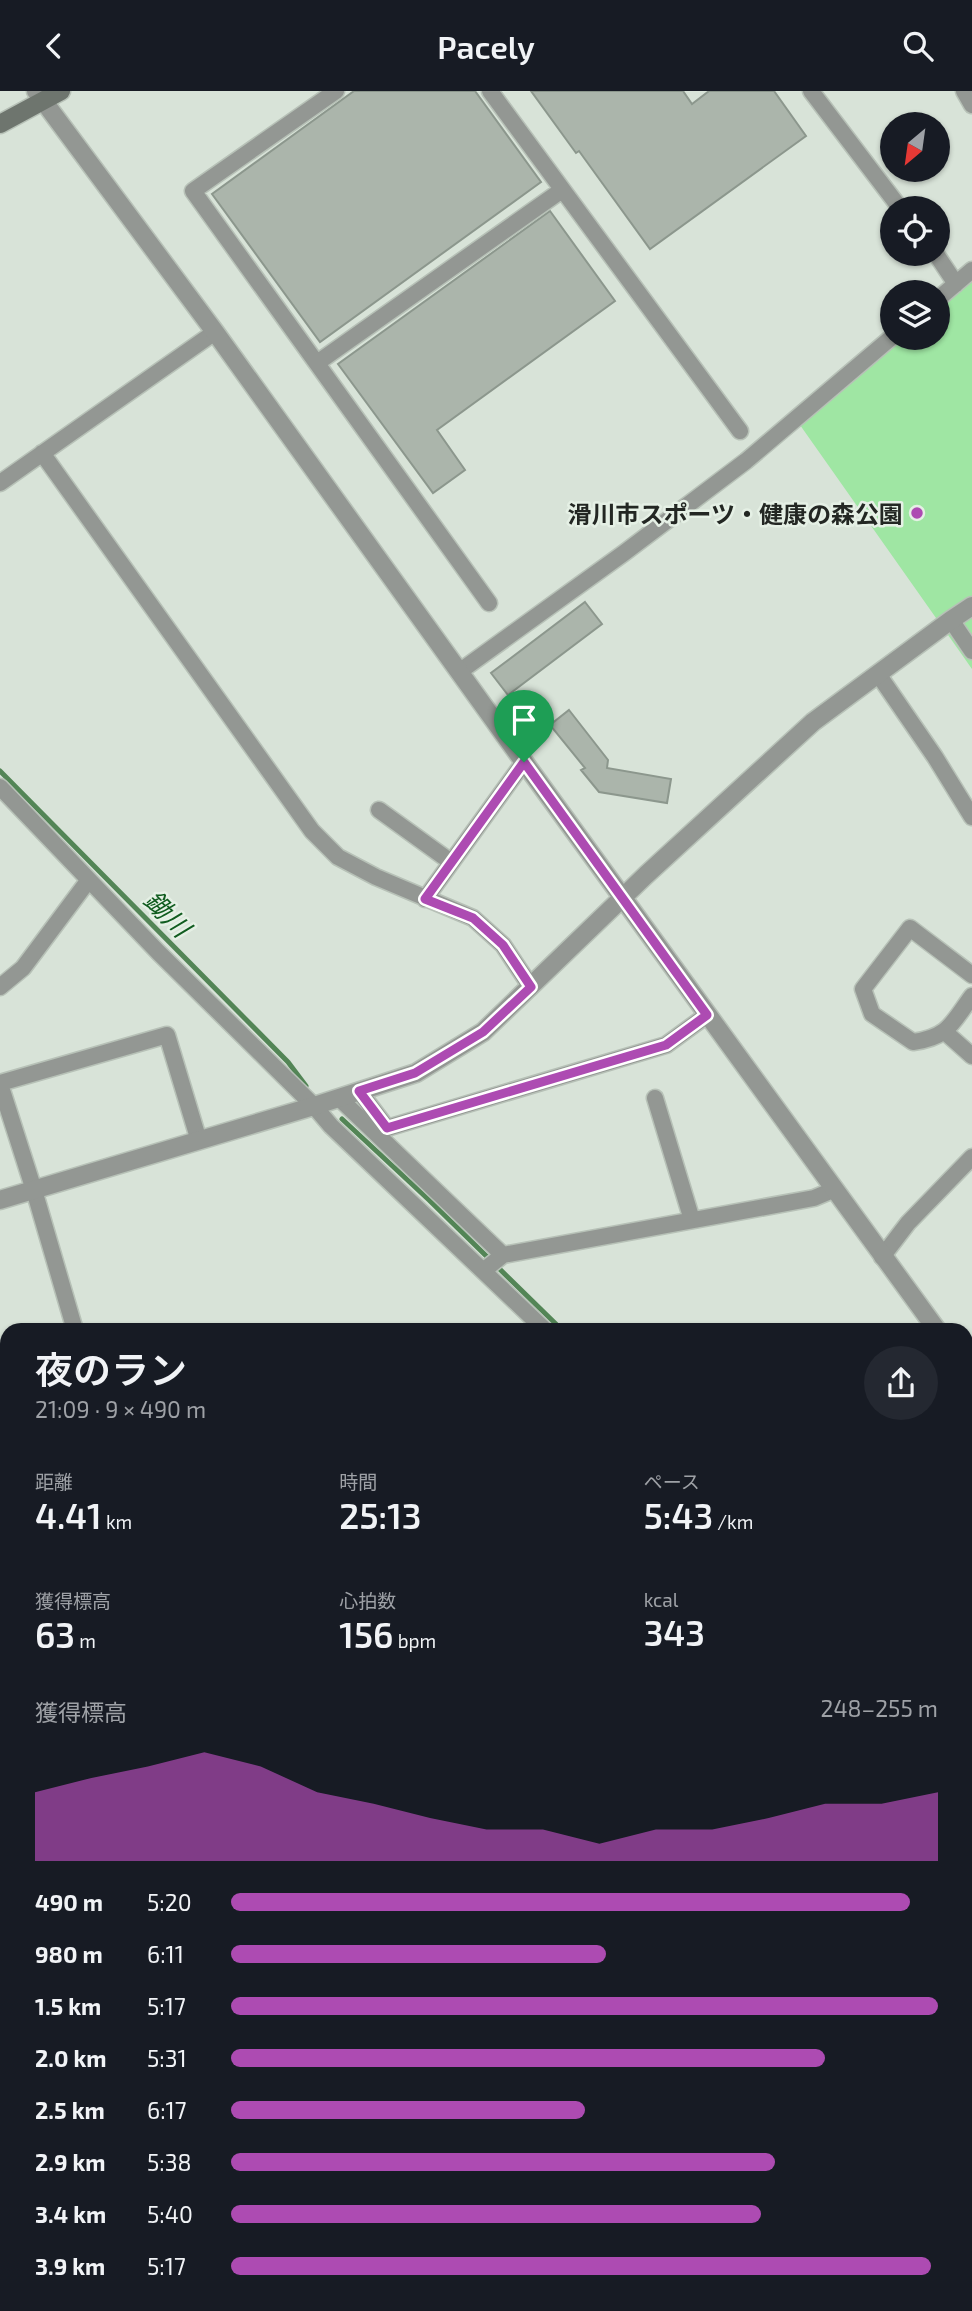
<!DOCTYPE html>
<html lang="ja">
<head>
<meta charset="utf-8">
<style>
  :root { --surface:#171b24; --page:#242831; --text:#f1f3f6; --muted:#9ea1a6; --accent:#ad4bb2 }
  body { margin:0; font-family:"Exo 2","Noto Sans JP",sans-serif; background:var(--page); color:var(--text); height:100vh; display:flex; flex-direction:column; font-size:26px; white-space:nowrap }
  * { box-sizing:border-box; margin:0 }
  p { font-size:23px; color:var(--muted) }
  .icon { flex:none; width:38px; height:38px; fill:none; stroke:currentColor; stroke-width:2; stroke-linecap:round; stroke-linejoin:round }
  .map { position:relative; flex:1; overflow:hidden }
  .sheet { position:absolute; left:0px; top:1232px; width:973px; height:989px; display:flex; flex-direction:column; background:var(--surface); border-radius:21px 21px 0 0; box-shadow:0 2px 5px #0004 }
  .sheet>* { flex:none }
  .needle { width:46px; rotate:209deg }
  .buttons { position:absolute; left:880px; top:21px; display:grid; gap:14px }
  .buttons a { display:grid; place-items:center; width:70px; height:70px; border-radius:50%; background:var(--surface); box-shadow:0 2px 5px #0004; font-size:35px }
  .pin { position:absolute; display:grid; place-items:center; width:60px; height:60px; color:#fff; margin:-72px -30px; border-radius:50% 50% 50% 0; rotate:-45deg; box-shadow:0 0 7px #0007 }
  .pin .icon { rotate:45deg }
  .round { display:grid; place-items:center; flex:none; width:74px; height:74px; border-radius:37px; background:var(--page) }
  .summary { display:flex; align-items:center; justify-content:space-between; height:119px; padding:0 35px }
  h1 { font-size:38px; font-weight:600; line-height:52px }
  .stats { display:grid; grid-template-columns:repeat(3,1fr); gap:10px; height:119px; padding:7px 35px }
  .stats div { display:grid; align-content:center }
  .stats b { font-size:35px; font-weight:600 }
  .stats small { font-size:19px; font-weight:400 }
  .stats p { font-size:19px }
  .chart { height:196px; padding:14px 35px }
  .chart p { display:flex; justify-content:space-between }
  .chart svg { width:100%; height:126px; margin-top:7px; fill:var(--accent); opacity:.7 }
  ul { padding:0 35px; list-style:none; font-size:23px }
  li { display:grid; grid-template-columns:112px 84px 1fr; align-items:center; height:52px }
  li i { height:18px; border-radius:9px; background:var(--accent) }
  header { display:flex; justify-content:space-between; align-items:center; height:91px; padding:0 35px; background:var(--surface); font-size:32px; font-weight:600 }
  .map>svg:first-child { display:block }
</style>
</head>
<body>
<header><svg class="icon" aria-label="back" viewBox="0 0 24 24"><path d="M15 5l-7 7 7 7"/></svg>Pacely<svg class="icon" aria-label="search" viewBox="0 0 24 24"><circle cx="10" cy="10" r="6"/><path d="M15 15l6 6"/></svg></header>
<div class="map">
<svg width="972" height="2220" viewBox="0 0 972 2220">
  <rect width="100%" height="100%" fill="#d8e3d8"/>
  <!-- garden -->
  <path fill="#9fe6a3" d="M972,186v392l-172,-244 96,-87h42v-33z"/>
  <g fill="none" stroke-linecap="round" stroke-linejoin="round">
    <!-- stream -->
    <path stroke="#538556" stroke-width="5" d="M0,680l288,291 18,24
      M342,1028l87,81 133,130
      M966,1623l6,7"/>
  </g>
  <!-- building -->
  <path fill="#abb5ab" stroke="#8c978d" stroke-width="2" d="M354,0h121l66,91 -221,160 -108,-148z
    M531,0h152l9,13 17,-13h65l32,45 -156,113 -71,-98 -3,2z
    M550,120l65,90 -178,129 28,40 -32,23 -95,-129z
    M585,511l17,22 -94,71 -17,-22z
    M569,619l39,50 -1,8 64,11 -4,24 -68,-11 -18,-22 4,-2 -35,-43z"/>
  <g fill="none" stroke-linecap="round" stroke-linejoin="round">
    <defs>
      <path id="service" d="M0,1968l7,23"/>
      <path id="minor" d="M336,0l-143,100 296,412
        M490,0l250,340
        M811,0l89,117
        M964,0l8,14
        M936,163l20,30
        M938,208l34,-29
        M317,272l245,-173
        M42,362l270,378 26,26 38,20 97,41 30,27 28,42
        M0,392l215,-151
        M951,529l21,31
        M459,581l165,-119 122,-92 146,-124
        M878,583l57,83 37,60
        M0,696l158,165 156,154 17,20 214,204
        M379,719l72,52
        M425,808l99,-137
        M972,884l-62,-47 -47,61 9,25 41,28c36,-5 39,-19 59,-46
        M0,896l23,-19 65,-87
        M945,941l27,24
        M0,992l167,-48 32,106
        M0,993l34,106 41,140
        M359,1000l28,37 279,-83 41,-30
        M339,1007l164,157 -20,16
        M655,1007l37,122
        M503,1164l311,-57 19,-8
        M882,1166l26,-34 64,-66
        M966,1603l6,-3
        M0,1900l7,-2
        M966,1974l6,-1
        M375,2214l2,6
        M930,2214l1,6
        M54,2220l15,-6"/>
      <path id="tertiary" d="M36,0l179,241 309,430 413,568
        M0,1109l314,-94 102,-33 67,-41 163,-157 167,-153 138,-102 21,-14
        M966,1278l6,8"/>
      <path id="secondary" d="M0,33l61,-33"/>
    </defs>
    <!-- service casing -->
    <use href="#service" stroke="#b7c1b7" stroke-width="11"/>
    <!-- minor casing -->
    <use href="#minor" stroke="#b7c1b7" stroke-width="19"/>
    <!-- tertiary casing -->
    <use href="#tertiary" stroke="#b7c1b7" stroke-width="21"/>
    <!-- secondary casing -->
    <use href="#secondary" stroke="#b7c1b7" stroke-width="21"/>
    <!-- path -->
    <path stroke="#878e87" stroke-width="2.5" stroke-dasharray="5 3.5" stroke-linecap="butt" d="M0,2182l7,-1"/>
    <!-- service -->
    <use href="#service" stroke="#939793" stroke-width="8"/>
    <!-- minor -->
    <use href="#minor" stroke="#939793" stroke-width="16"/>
    <!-- tertiary -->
    <use href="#tertiary" stroke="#939793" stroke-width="18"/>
    <!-- secondary -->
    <use href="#secondary" stroke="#6e756e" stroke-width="18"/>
    <defs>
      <path id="rail" d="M966,1992l6,-1
        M966,2030l6,-1
        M0,2139l7,-1
        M0,2174l7,-1"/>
    </defs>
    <!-- rail casing -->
    <use href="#rail" stroke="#636a63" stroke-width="8"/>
    <!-- rail -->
    <use href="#rail" stroke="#e5f0e5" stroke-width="5" stroke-dasharray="16" stroke-linecap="butt"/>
  </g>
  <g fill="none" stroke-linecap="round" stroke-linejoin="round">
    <defs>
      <path id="route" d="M524,671l183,253 -41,30 -279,83 -28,-37 56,-18 68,-41 48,-45 -28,-42 -30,-27 -48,-19z"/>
    </defs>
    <!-- route casing -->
    <use href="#route" stroke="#fff" stroke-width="14"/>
    <!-- route -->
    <use href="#route" stroke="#ad4bb2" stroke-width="9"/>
  </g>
  <!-- markers -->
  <circle fill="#ad4bb2" stroke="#e5f0e5" stroke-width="2.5" cx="917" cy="422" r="7"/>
  <g text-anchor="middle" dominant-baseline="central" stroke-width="5" stroke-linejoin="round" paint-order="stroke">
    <!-- poi labels -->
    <g font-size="24" font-weight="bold" fill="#232723" stroke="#e5f0e5" text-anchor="end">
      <text x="903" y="422">滑川市スポーツ・健康の森公園</text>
    </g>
    <!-- water labels -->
    <g font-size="26" font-style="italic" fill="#105c1f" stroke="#e5f0e5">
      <text transform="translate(168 822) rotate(45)">鋤川</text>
    </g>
  </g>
</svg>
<div class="buttons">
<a><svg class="needle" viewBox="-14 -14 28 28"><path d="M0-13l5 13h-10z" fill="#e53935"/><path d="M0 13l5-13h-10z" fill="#9ea1a6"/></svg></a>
<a><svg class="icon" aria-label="locate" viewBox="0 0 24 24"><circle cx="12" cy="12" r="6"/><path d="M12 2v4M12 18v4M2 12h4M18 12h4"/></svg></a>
<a><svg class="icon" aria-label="layers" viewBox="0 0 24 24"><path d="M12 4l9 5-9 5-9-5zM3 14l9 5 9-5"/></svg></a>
</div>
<div class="pin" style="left:524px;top:671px;background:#1e9e55"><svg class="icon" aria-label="arrive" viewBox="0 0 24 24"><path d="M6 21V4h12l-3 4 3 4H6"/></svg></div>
<section class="sheet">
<div class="summary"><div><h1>夜のラン</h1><p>21:09 · 9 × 490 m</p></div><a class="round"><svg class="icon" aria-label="share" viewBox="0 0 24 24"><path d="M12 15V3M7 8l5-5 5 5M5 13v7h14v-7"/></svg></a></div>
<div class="stats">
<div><p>距離</p><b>4.41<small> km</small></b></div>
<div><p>時間</p><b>25:13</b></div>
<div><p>ペース</p><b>5:43<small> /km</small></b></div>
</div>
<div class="stats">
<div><p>獲得標高</p><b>63<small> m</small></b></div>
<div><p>心拍数</p><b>156<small> bpm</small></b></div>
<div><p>kcal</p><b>343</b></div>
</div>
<div class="chart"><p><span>獲得標高</span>248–255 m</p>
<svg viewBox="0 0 160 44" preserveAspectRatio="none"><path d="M0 44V20L10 15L20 11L30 6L40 11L50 20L60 24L70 29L80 33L90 33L100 38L110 33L120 33L130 29L140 24L150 24L160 20V44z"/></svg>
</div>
<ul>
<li><b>490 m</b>5:20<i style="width:96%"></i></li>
<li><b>980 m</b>6:11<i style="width:53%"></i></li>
<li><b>1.5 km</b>5:17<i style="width:100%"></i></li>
<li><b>2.0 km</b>5:31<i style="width:84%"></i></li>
<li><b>2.5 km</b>6:17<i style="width:50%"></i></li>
<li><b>2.9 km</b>5:38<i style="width:77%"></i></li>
<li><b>3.4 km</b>5:40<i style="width:75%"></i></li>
<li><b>3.9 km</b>5:17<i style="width:99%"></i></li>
</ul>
</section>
</div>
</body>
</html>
